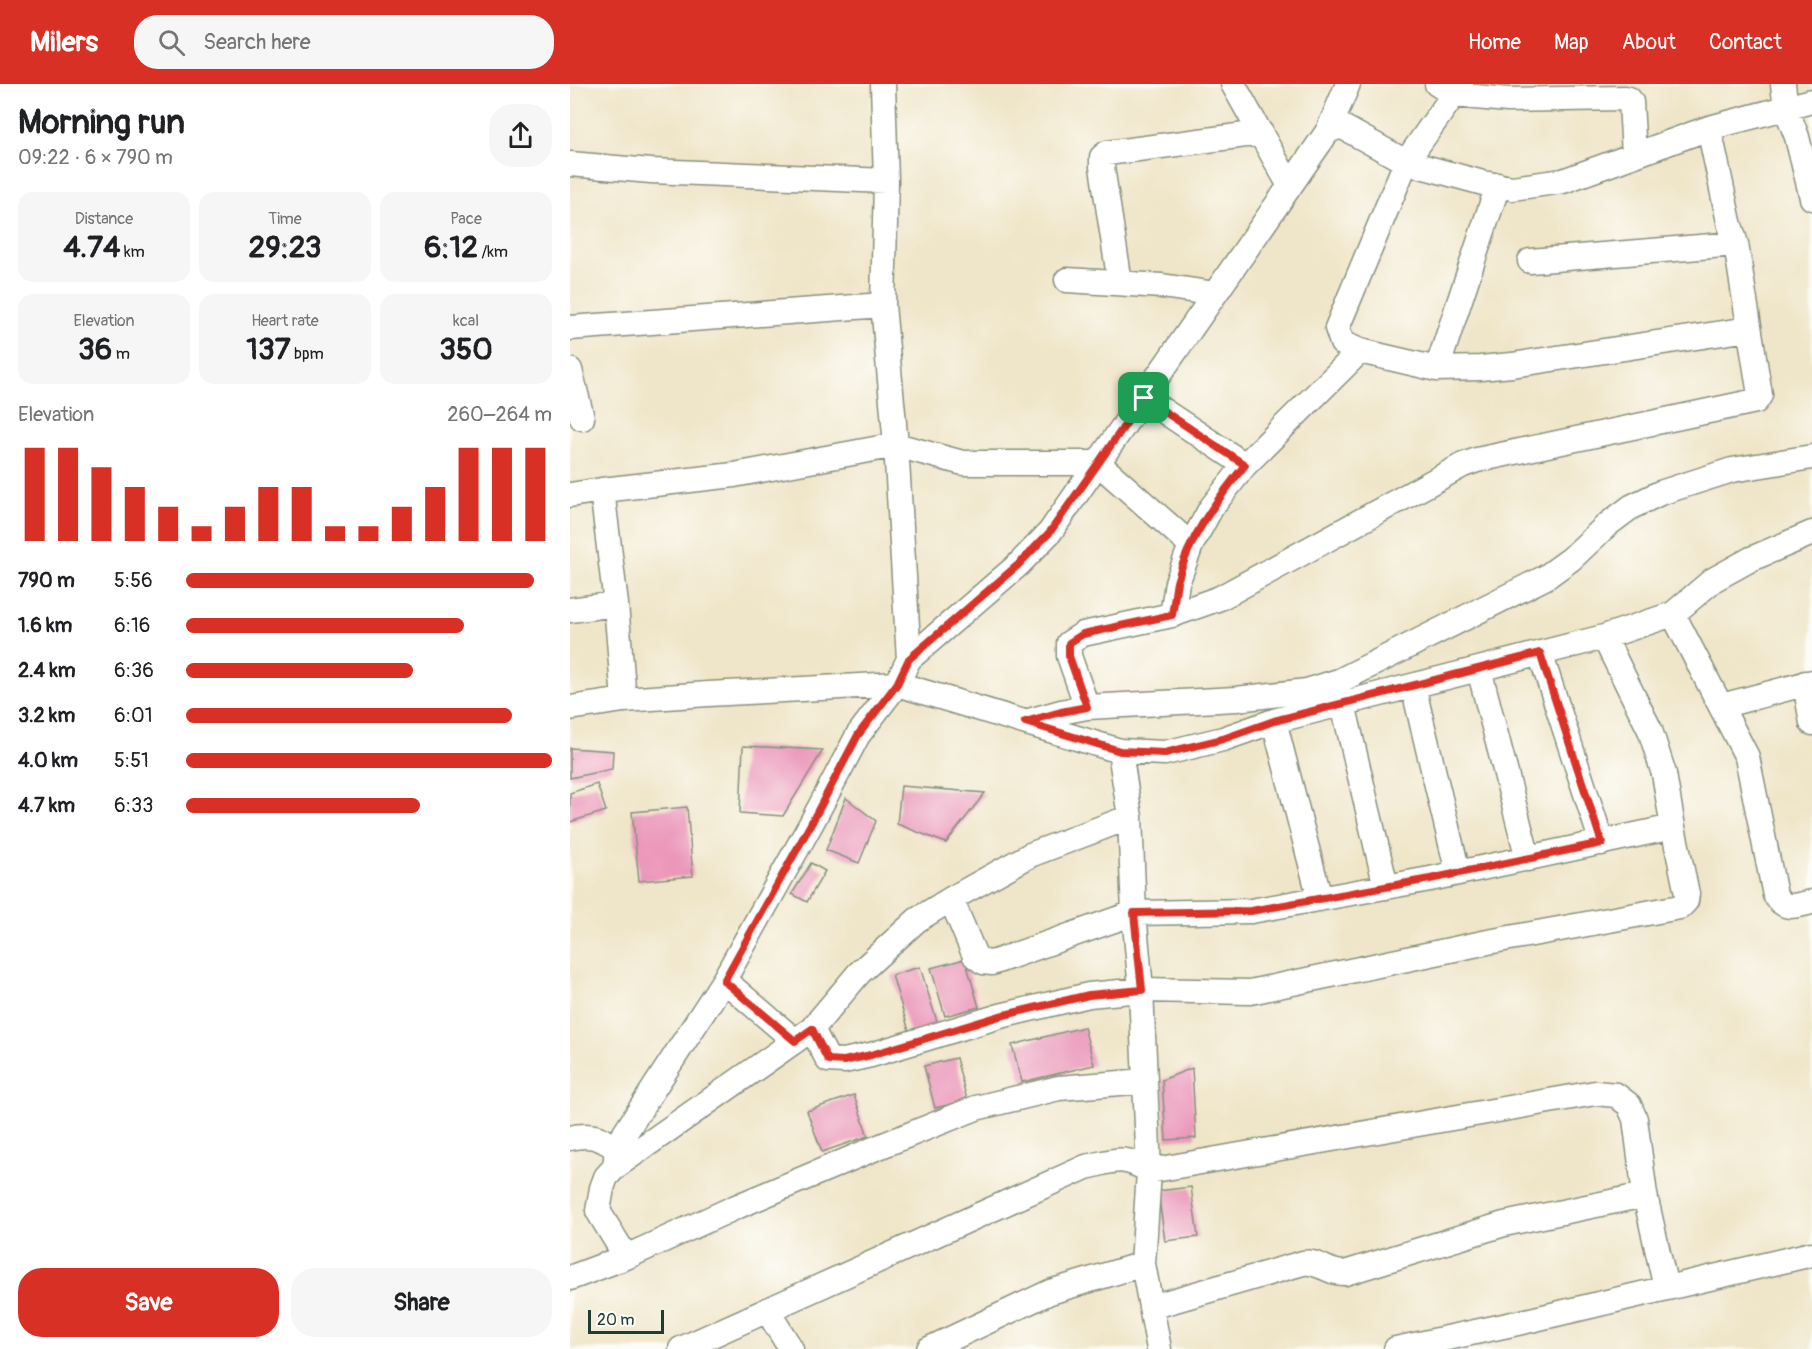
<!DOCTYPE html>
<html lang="en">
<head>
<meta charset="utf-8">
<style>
  :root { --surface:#fff; --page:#f6f6f6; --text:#202124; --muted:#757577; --accent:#d93025 }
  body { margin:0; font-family:Pangolin,sans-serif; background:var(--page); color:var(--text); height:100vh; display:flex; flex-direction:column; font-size:22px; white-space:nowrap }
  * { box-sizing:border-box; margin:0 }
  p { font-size:20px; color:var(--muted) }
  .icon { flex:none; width:33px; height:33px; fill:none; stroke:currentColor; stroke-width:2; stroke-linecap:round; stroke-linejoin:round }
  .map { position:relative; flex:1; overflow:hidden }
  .details { display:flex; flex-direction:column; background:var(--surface); width:570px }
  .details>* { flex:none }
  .scale { position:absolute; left:18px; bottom:15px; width:76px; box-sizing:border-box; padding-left:6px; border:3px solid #1f3d34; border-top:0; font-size:16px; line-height:21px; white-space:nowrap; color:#1f3d34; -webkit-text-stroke:4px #fdfcf7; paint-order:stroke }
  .pin { position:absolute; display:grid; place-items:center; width:51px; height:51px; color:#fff; margin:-26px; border-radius:12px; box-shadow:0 3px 9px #0006 }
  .round { display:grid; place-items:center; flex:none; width:63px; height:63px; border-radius:24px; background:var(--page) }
  .overview { display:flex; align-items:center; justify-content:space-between; height:102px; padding:0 18px }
  h1 { font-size:33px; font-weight:700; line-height:45px }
  .metrics { display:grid; grid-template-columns:repeat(3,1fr); gap:9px; height:102px; padding:6px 18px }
  .metrics div { display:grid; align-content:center; border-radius:15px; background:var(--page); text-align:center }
  .metrics b { font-size:30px; font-weight:700 }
  .metrics small { font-size:16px; font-weight:400 }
  .metrics p { font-size:16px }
  .chart { height:168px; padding:12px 18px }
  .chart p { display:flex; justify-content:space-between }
  .chart svg { width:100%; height:108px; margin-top:6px; stroke:var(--accent); stroke-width:6 }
  .primary-button { display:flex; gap:12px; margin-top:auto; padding:12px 18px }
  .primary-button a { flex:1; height:69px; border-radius:24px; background:var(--accent); color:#fff; font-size:24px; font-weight:700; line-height:69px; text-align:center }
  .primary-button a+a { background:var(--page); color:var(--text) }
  ul { padding:0 18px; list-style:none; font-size:20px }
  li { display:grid; grid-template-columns:96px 72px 1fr; align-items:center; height:45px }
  li i { height:15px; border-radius:8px; background:var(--accent) }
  header { display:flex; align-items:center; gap:36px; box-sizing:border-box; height:84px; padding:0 30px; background:var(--accent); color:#fff }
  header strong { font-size:28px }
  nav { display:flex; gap:33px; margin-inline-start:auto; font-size:21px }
  .search { width:420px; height:54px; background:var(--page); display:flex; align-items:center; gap:15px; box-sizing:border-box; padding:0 21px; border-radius:24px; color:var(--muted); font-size:22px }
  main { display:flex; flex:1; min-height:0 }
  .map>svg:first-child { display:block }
</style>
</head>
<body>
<header>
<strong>Milers</strong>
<div class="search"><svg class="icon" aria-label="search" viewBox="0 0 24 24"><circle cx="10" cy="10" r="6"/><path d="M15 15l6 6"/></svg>Search here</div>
<nav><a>Home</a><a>Map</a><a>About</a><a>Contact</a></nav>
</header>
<main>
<section class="details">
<div class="overview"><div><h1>Morning run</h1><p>09:22 · 6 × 790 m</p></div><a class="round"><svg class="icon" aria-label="share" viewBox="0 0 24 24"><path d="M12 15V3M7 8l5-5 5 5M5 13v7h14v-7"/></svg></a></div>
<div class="metrics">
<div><p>Distance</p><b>4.74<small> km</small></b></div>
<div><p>Time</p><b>29:23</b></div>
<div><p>Pace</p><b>6:12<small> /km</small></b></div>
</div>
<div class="metrics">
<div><p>Elevation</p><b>36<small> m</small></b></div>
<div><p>Heart rate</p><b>137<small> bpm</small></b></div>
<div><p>kcal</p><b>350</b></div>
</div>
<div class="chart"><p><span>Elevation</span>260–264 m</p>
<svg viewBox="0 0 160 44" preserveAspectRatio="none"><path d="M5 44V6M15 44V6M25 44V14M35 44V22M45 44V30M55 44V38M65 44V30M75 44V22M85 44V22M95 44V38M105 44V38M115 44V30M125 44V22M135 44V6M145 44V6M155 44V6"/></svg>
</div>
<ul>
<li><b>790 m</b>5:56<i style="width:95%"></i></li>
<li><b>1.6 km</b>6:16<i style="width:76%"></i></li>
<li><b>2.4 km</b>6:36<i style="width:62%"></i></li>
<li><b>3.2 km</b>6:01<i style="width:89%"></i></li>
<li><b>4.0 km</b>5:51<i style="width:100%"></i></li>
<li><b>4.7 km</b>6:33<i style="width:64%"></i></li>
</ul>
<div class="primary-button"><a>Save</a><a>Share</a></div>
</section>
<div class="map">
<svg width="1242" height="1265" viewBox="0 0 1242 1265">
  <rect width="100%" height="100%" fill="#fdfcf7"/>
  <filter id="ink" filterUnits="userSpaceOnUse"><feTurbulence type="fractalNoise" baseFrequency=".0167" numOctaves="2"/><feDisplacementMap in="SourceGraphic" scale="12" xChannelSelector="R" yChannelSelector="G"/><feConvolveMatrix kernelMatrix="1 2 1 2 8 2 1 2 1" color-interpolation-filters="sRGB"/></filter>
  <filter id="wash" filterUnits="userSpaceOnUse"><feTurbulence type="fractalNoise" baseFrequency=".008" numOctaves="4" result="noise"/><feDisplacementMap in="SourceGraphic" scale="24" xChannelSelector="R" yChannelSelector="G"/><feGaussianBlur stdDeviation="1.35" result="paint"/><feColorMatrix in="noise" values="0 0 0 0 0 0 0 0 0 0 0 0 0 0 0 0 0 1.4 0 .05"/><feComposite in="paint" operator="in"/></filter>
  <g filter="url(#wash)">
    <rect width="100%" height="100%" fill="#efe5c8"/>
    <g id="blocks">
      <!-- building -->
      <path fill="#eb97ba" d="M173,662l80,4 -40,66 -43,-3z
        M0,664l43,3 -1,18 -42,9z
        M27,700l9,27 -36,11v-29z
        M331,702l84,7 -39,50 -49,-19z
        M276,714l30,23 -17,42 -33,-13z
        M117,723l6,69 -54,5 -7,-69z
        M241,779l14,8 -18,31 -15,-8z
        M395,875l14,48 -34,9 -14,-48z
        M350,883l18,58 -28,9 -18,-59z
        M514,943l10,38 -72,17 -10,-37z
        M386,974l11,42 -32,8 -11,-42z
        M622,984l4,70 -30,2 -4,-60z
        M284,1011l14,41 -46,16 -15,-41z
        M621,1103l7,50 -33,4 -7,-50z"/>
    </g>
  </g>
  <g filter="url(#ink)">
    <use href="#blocks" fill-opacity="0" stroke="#87917e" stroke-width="1.5"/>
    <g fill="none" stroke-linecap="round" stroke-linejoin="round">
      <defs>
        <path id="minor" d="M313,0l3,97 -3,124 13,140 13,214
          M663,0l57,102
          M867,0l17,11 54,5 117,-2 4,1 2,3 3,53
          M1213,0l3,24 11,29 15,61
          M758,47l20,-47
          M0,80l81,7 235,10
          M960,177l206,-17
          M497,196l95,6 53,8
          M550,199l-18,-116v-10l5,-4 154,-20
          M0,244l313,-23
          M1179,245l-237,36 -32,3 -43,1 -77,-18 -18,-8 -5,-15 69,-166 77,21 29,5 51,-7 146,-53 103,-27
          M867,285l61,-184
          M0,286l12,48
          M574,314l101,67
          M32,406l14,114 8,96
          M0,411l32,-5 132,-15 162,-30 67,18h135l93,82
          M0,526l46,-6
          M1103,530l74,143 28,138c10,17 21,10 37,7
          M602,531l5,-32 14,-38 20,-37 34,-43 115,-114
          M970,569l62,190
          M909,585l49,190
          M1235,599l7,40
          M843,602l45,187
          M773,620l43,183
          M1151,622l91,-24
          M517,623l-18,-51v-13l14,-9 89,-19 48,-17 243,-133 14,-5 279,-59 4,-6 -24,-151 -7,-22 -20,-94
          M0,624l54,-8 84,-6 189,-10 223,67 45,2 58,-14 51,-18 330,-84 69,-23 40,-34 38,-21 61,-26
          M704,637l46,178
          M455,638l36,-10 26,-5 149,-8 71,-8 32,-10 207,-104 25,-18 36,-34 24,-18 29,-14 72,-23 80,-13
          M550,667l10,66 4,96 7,77 8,181 -6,93 16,85
          M381,815l24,57 8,6 9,1 142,-50 117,-2 179,-32 243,-52
          M154,896l71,61
          M242,945l16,31 16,1 27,-6 129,-39 89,-21 52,-5 109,2 238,-50 192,-35 6,-6 1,-7 -14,-67 -9,-53 -14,-44 -46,-93
          M0,1054c20,-5 31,-1 47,11
          M45,1083l2,-18 8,-16 99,-153 88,-158 46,-87 39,-51 12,-25 109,-94 32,-33 278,-401 13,-5 65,36 55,-78
          M56,1173l-28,-46 4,-23 4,-11 9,-10 197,-138 47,-56 58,-53 34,-21 79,-44 100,-38
          M0,1194l56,-21 110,-50 135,-57 105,-42 83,-20 86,-7
          M581,1223l152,-44c15,-3 26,11 42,10l159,-49 141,-29
          M197,1226l24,39
          M111,1265l405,-182c28,-6 37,-13 63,4l446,-78 21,2 13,10 6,14 10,76 21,93
          M359,1265l121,-57 93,-28
          M826,1265l126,-27 290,-68"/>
      </defs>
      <!-- minor casing -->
      <use href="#minor" stroke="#87917e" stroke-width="27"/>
      <!-- minor -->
      <use href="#minor" stroke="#fff" stroke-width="24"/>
    </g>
  </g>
  <g fill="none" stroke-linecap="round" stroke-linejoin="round" filter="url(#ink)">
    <defs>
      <path id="route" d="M574,314l101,67c-29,36 -56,72 -68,117 -2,11 -3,22 -5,33l-89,19 -14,9v13l18,51 -26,5 -36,10 95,29 45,2 58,-14 51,-18 266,-68 62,190 -172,36 -179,32 -117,2 8,77 -53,5 -89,21 -129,39 -27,6 -16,-1 -16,-31 -17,12 -71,-60 88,-159 46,-87 39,-51 12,-25 109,-94 32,-33z"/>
    </defs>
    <!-- route casing -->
    <use href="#route" stroke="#fff" stroke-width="12"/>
    <!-- route -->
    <use href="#route" stroke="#d93025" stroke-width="8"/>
  </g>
</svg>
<div class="scale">20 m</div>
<div class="pin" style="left:574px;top:314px;background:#1e9e55"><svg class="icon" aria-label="arrive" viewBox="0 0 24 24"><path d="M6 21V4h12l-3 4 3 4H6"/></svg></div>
</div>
</main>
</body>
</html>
